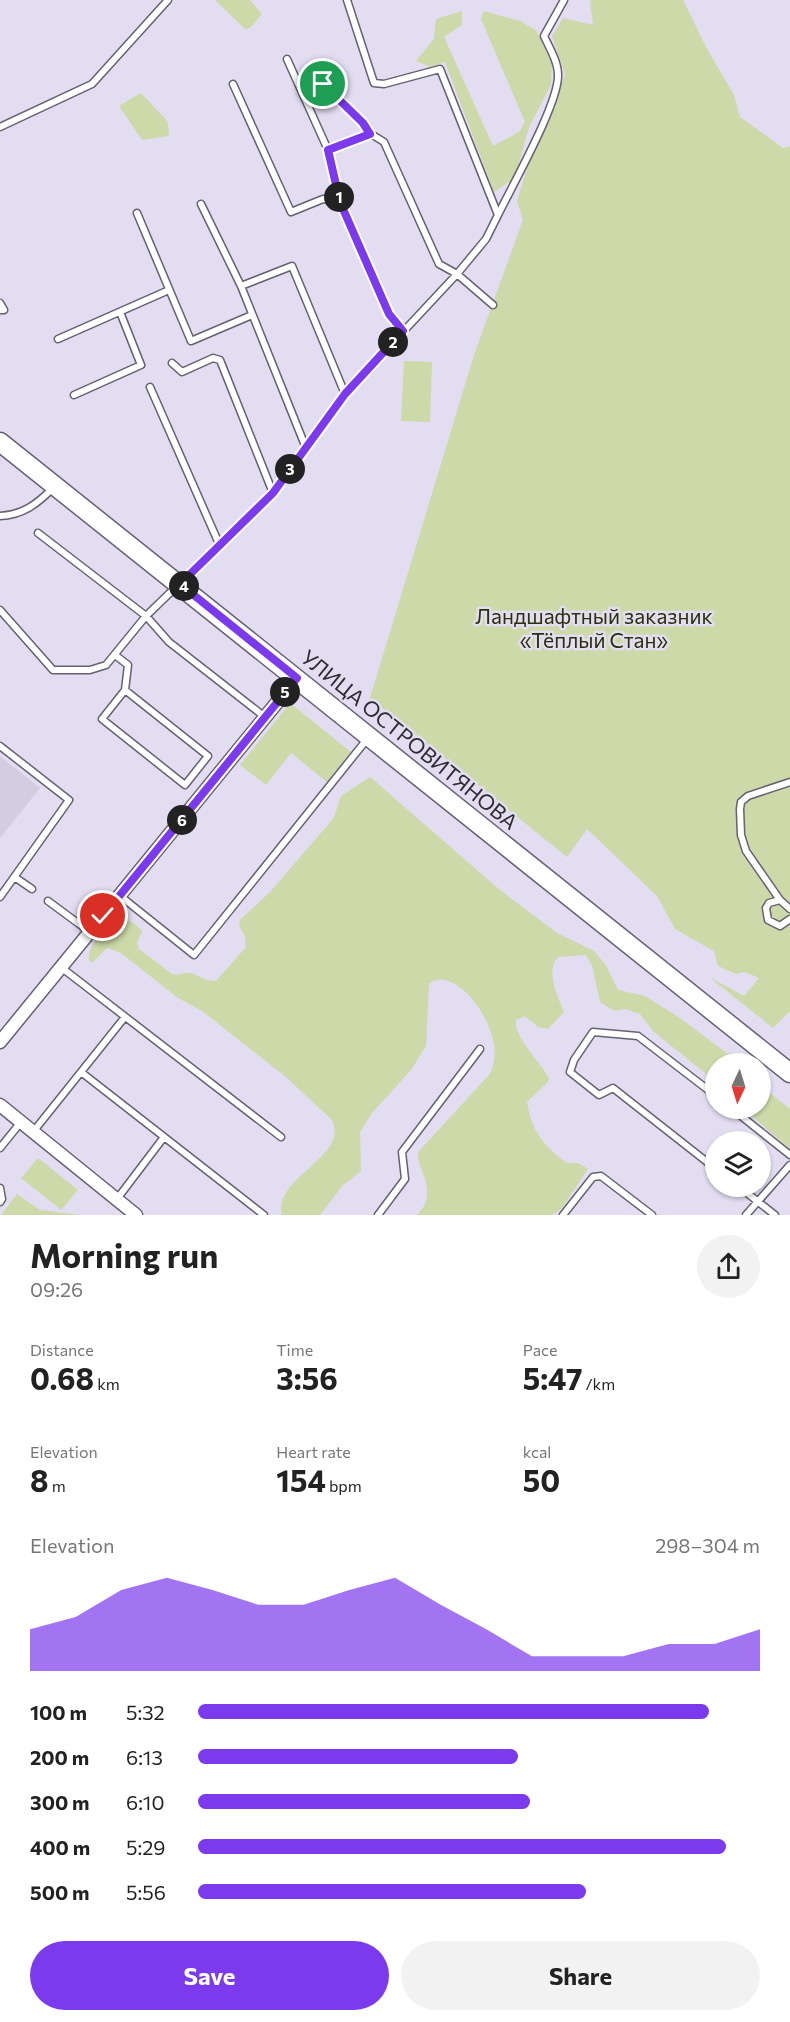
<!DOCTYPE html>
<html lang="en">
<head>
<meta charset="utf-8">
<style>
  :root { --surface:#fff; --page:#f2f2f2; --text:#222; --muted:#767676; --accent:#7c3aed }
  body { margin:0; font-family:Commissioner,sans-serif; background:var(--page); color:var(--text); height:100vh; display:flex; flex-direction:column; font-size:22px; white-space:nowrap }
  * { box-sizing:border-box; margin:0 }
  p { font-size:20px; color:var(--muted) }
  .icon { flex:none; width:33px; height:33px; fill:none; stroke:currentColor; stroke-width:2; stroke-linecap:round; stroke-linejoin:round }
  .map { position:relative; height:1215px; overflow:hidden }
  .drawer { display:flex; flex-direction:column; background:var(--surface); flex:1 }
  .drawer>* { flex:none }
  .needle { width:39px; rotate:184deg }
  .controls { position:absolute; left:705px; top:1053px; display:grid; gap:12px }
  .controls a { display:grid; place-items:center; width:66px; height:66px; border-radius:50%; background:var(--surface); box-shadow:0 2px 4px #0004; font-size:30px }
  .pin { position:absolute; display:grid; place-items:center; width:51px; height:51px; color:#fff; margin:-26px; border:3px solid #fff; border-radius:50%; box-shadow:0 2px 6px #0007 }
  .km { position:absolute; width:30px; height:30px; margin:-15px; border-radius:50%; background:#222; color:#fff; font-size:16px; line-height:30px; text-align:center }
  .round { display:grid; place-items:center; flex:none; width:63px; height:63px; border-radius:32px; background:var(--page) }
  .head { display:flex; align-items:center; justify-content:space-between; height:102px; padding:0 30px }
  h1 { font-size:33px; font-weight:700; line-height:45px }
  .figures { display:grid; grid-template-columns:repeat(3,1fr); gap:9px; height:102px; padding:6px 30px }
  .figures div { display:grid; align-content:center }
  .figures b { font-size:30px; font-weight:700 }
  .figures small { font-size:16px; font-weight:400 }
  .figures p { font-size:16px }
  .chart { height:168px; padding:12px 30px }
  .chart p { display:flex; justify-content:space-between }
  .chart svg { width:100%; height:108px; margin-top:6px; fill:var(--accent); opacity:.7 }
  .primary-button { display:flex; gap:12px; margin-top:auto; padding:12px 30px }
  .primary-button a { flex:1; height:69px; border-radius:36px; background:var(--accent); color:#fff; font-size:24px; font-weight:700; line-height:69px; text-align:center }
  .primary-button a+a { background:var(--page); color:var(--text) }
  ul { padding:0 30px; list-style:none; font-size:20px }
  li { display:grid; grid-template-columns:96px 72px 1fr; align-items:center; height:45px }
  li i { height:15px; border-radius:8px; background:var(--accent) }
  .map>svg:first-child { display:block }
</style>
</head>
<body>
<div class="map">
<svg width="790" height="1215" viewBox="0 0 790 1215">
  <rect width="100%" height="100%" fill="#e3ddf1"/>
  <!-- education -->
  <path fill="#d4cce1" d="M0,756l40,32 -40,50z"/>
  <!-- green -->
  <path fill="#cdd9a8" d="M215,0h35l12,14 -12,14 -5,1z
    M590,0h93l23,47 28,48 6,22 43,31 7,-2v865l-17,17 -64,-51 35,19 15,-18 -15,-6 -8,2 -18,-8 -4,-15 -39,-22 -18,-33 -70,-67 -20,28 -197,-159 104,-343 49,-135 -6,-19 21,-68 27,-58 -13,-39 11,-18 30,7z
    M462,11v14l-18,12 49,109 26,-14 6,-10 -44,-103 3,-8 36,10 16,9 16,33 -1,22 -22,42 -14,51 -21,14 -49,-130 -15,5 -14,-6 18,-22 2,-20z
    M141,93l27,29 1,14 -27,4 -23,-34z
    M404,361l28,1 -2,60 -29,-1z
    M290,703l61,49 -24,30 -36,-29 -25,32 -26,-20z
    M370,777l130,113 57,43 37,18 11,13 13,26 27,6 35,22 60,45 -24,1 -1,17 -61,-49 -14,-18 -15,-5 -11,2 -14,-9 -8,-37 -6,-10 -28,2c-13,14 0,40 6,55l-16,17 -10,-2 -13,-11 -9,4c-3,16 24,42 33,58l-2,5 -20,19c4,28 17,45 40,61h11l10,6 -26,39 -10,7h-135c25,-25 -4,-48 2,-64l70,-76c24,-38 -34,-115 -60,-91l-3,62 -15,24 -39,43 -12,19 1,39 -18,14 -23,30h-38c-10,-37 68,-58 50,-95l-46,-43 -84,-66 -24,-13 -57,-45 -14,-5 -15,15 -3,-3c-2,-19 21,-31 34,-42l11,5 8,8 -5,12 2,6 33,25c7,3 8,-1 15,-1 10,0 18,9 29,8l30,-34 -1,-11 -6,-10 1,-6 30,-28 56,-65 8,-10 7,-21z
    M761,1086l29,23v40l-46,-40 16,-1z
    M38,1158l40,32 -17,20 -40,-32z
    M17,1194l23,16 40,5h-79z"/>
  <g fill="none" stroke-linecap="round" stroke-linejoin="round">
    <defs>
      <path id="service" d="M287,59l41,91 13,52
        M233,84l58,128 32,-13 18,3 48,112 14,17
        M323,84l40,39 8,11
        M0,127l92,-43 76,-84
        M328,150l43,-16 13,8 55,122 18,10 36,31
        M201,204l40,82 65,162
        M137,213l54,128 61,-26
        M498,215c14,-29 61,-112 60,-140 0,-13 -8,-26 -14,-39l20,-36
        M241,286l51,-20 53,128
        M0,303l4,7h-4
        M58,339l111,-49
        M172,363l10,9 31,-14 7,2 53,133
        M150,387l70,159
        M74,395l67,-30 -21,-53
        M0,516c23,-1 37,-12 53,-28
        M38,533l108,83 23,26 96,75
        M0,610l53,60h37l16,-5 40,-49 127,-123 72,-99 112,-120 29,-35 12,-24 -58,-146 -56,15 -10,-1 -27,-83
        M115,655l13,10 -3,25 83,66 -23,29 -83,-66 23,-29
        M0,746l69,54 -69,97
        M790,782l-42,14 -7,6 -1,7 1,26 5,16 34,49 10,9
        M16,878l16,11
        M119,895l75,60 174,-217
        M780,900l-11,3 -3,5 2,12 12,6 10,-7
        M48,901l42,31
        M62,968l219,169
        M81,1072l183,143
        M716,1096l-78,-60 -45,-4 -19,28 -4,12 29,23 14,-7 103,81
        M731,1108l59,47
        M33,1132l92,-115
        M0,1148l21,-26
        M738,1186l37,29
        M0,1188l2,11 -2,3
        M117,1199l47,-62
        M378,1215l27,-36 -3,-27 78,-103
        M563,1215l30,-38 8,-1 51,39
        M746,1215l44,-50"/>
      <path id="minor" d="M0,1042l297,-364
        M0,1105l136,110"/>
      <path id="secondary" d="M0,442l790,631"/>
    </defs>
    <!-- service casing -->
    <use href="#service" stroke="#666072" stroke-width="9"/>
    <!-- minor casing -->
    <use href="#minor" stroke="#666072" stroke-width="15"/>
    <!-- secondary casing -->
    <use href="#secondary" stroke="#666072" stroke-width="21"/>
    <!-- service -->
    <use href="#service" stroke="#fff" stroke-width="6"/>
    <!-- minor -->
    <use href="#minor" stroke="#fff" stroke-width="12"/>
    <!-- secondary -->
    <use href="#secondary" stroke="#fff" stroke-width="18"/>
  </g>
  <g fill="none" stroke-linecap="round" stroke-linejoin="round">
    <defs>
      <path id="route" d="M103,916l194,-238 -117,-94 93,-91 72,-99 58,-63 -14,-17 -49,-112 -12,-52 42,-16 -7,-11 -40,-39"/>
    </defs>
    <!-- route casing -->
    <use href="#route" stroke="#fff" stroke-width="12"/>
    <!-- route -->
    <use href="#route" stroke="#7c3aed" stroke-width="8"/>
  </g>
  <g text-anchor="middle" dominant-baseline="central" stroke-width="5" stroke-linejoin="round" paint-order="stroke">
    <!-- park labels -->
    <g font-size="21" fill="#2a310a" stroke="#e3ddf1">
      <text x="594" y="615">Ландшафтный заказник<tspan x="594" dy="24">«Тёплый Стан»</tspan></text>
    </g>
    <!-- street labels -->
    <g font-size="21" fill="#2e2c33" stroke="#e3ddf1">
      <text transform="translate(410 739) rotate(39)">УЛИЦА ОСТРОВИТЯНОВА</text>
    </g>
  </g>
</svg>
<div class="controls">
<a><svg class="needle" viewBox="-14 -14 28 28"><path d="M0-13l5 13h-10z" fill="#e53935"/><path d="M0 13l5-13h-10z" fill="#767676"/></svg></a>
<a><svg class="icon" aria-label="layers" viewBox="0 0 24 24"><path d="M12 4l9 5-9 5-9-5zM3 14l9 5 9-5"/></svg></a>
</div>
<div class="pin" style="left:323px;top:84px;background:#1e9e55"><svg class="icon" aria-label="arrive" viewBox="0 0 24 24"><path d="M6 21V4h12l-3 4 3 4H6"/></svg></div>
<div class="pin" style="left:103px;top:916px;background:#d93025"><svg class="icon" aria-label="check" viewBox="0 0 24 24"><path d="M5 12l5 5 9-10"/></svg></div>
<b class="km" style="left:339px;top:197px">1</b>
<b class="km" style="left:393px;top:342px">2</b>
<b class="km" style="left:290px;top:469px">3</b>
<b class="km" style="left:184px;top:586px">4</b>
<b class="km" style="left:285px;top:692px">5</b>
<b class="km" style="left:182px;top:820px">6</b>
</div>
<section class="drawer">
<div class="head"><div><h1>Morning run</h1><p>09:26</p></div><a class="round"><svg class="icon" aria-label="share" viewBox="0 0 24 24"><path d="M12 15V3M7 8l5-5 5 5M5 13v7h14v-7"/></svg></a></div>
<div class="figures">
<div><p>Distance</p><b>0.68<small> km</small></b></div>
<div><p>Time</p><b>3:56</b></div>
<div><p>Pace</p><b>5:47<small> /km</small></b></div>
</div>
<div class="figures">
<div><p>Elevation</p><b>8<small> m</small></b></div>
<div><p>Heart rate</p><b>154<small> bpm</small></b></div>
<div><p>kcal</p><b>50</b></div>
</div>
<div class="chart"><p><span>Elevation</span>298–304 m</p>
<svg viewBox="0 0 160 44" preserveAspectRatio="none"><path d="M0 44V27L10 22L20 11L30 6L40 11L50 17L60 17L70 11L80 6L90 17L100 27L110 38L120 38L130 38L140 33L150 33L160 27V44z"/></svg>
</div>
<ul>
<li><b>100 m</b>5:32<i style="width:91%"></i></li>
<li><b>200 m</b>6:13<i style="width:57%"></i></li>
<li><b>300 m</b>6:10<i style="width:59%"></i></li>
<li><b>400 m</b>5:29<i style="width:94%"></i></li>
<li><b>500 m</b>5:56<i style="width:69%"></i></li>
</ul>
<div class="primary-button"><a>Save</a><a>Share</a></div>
</section>
</body>
</html>
